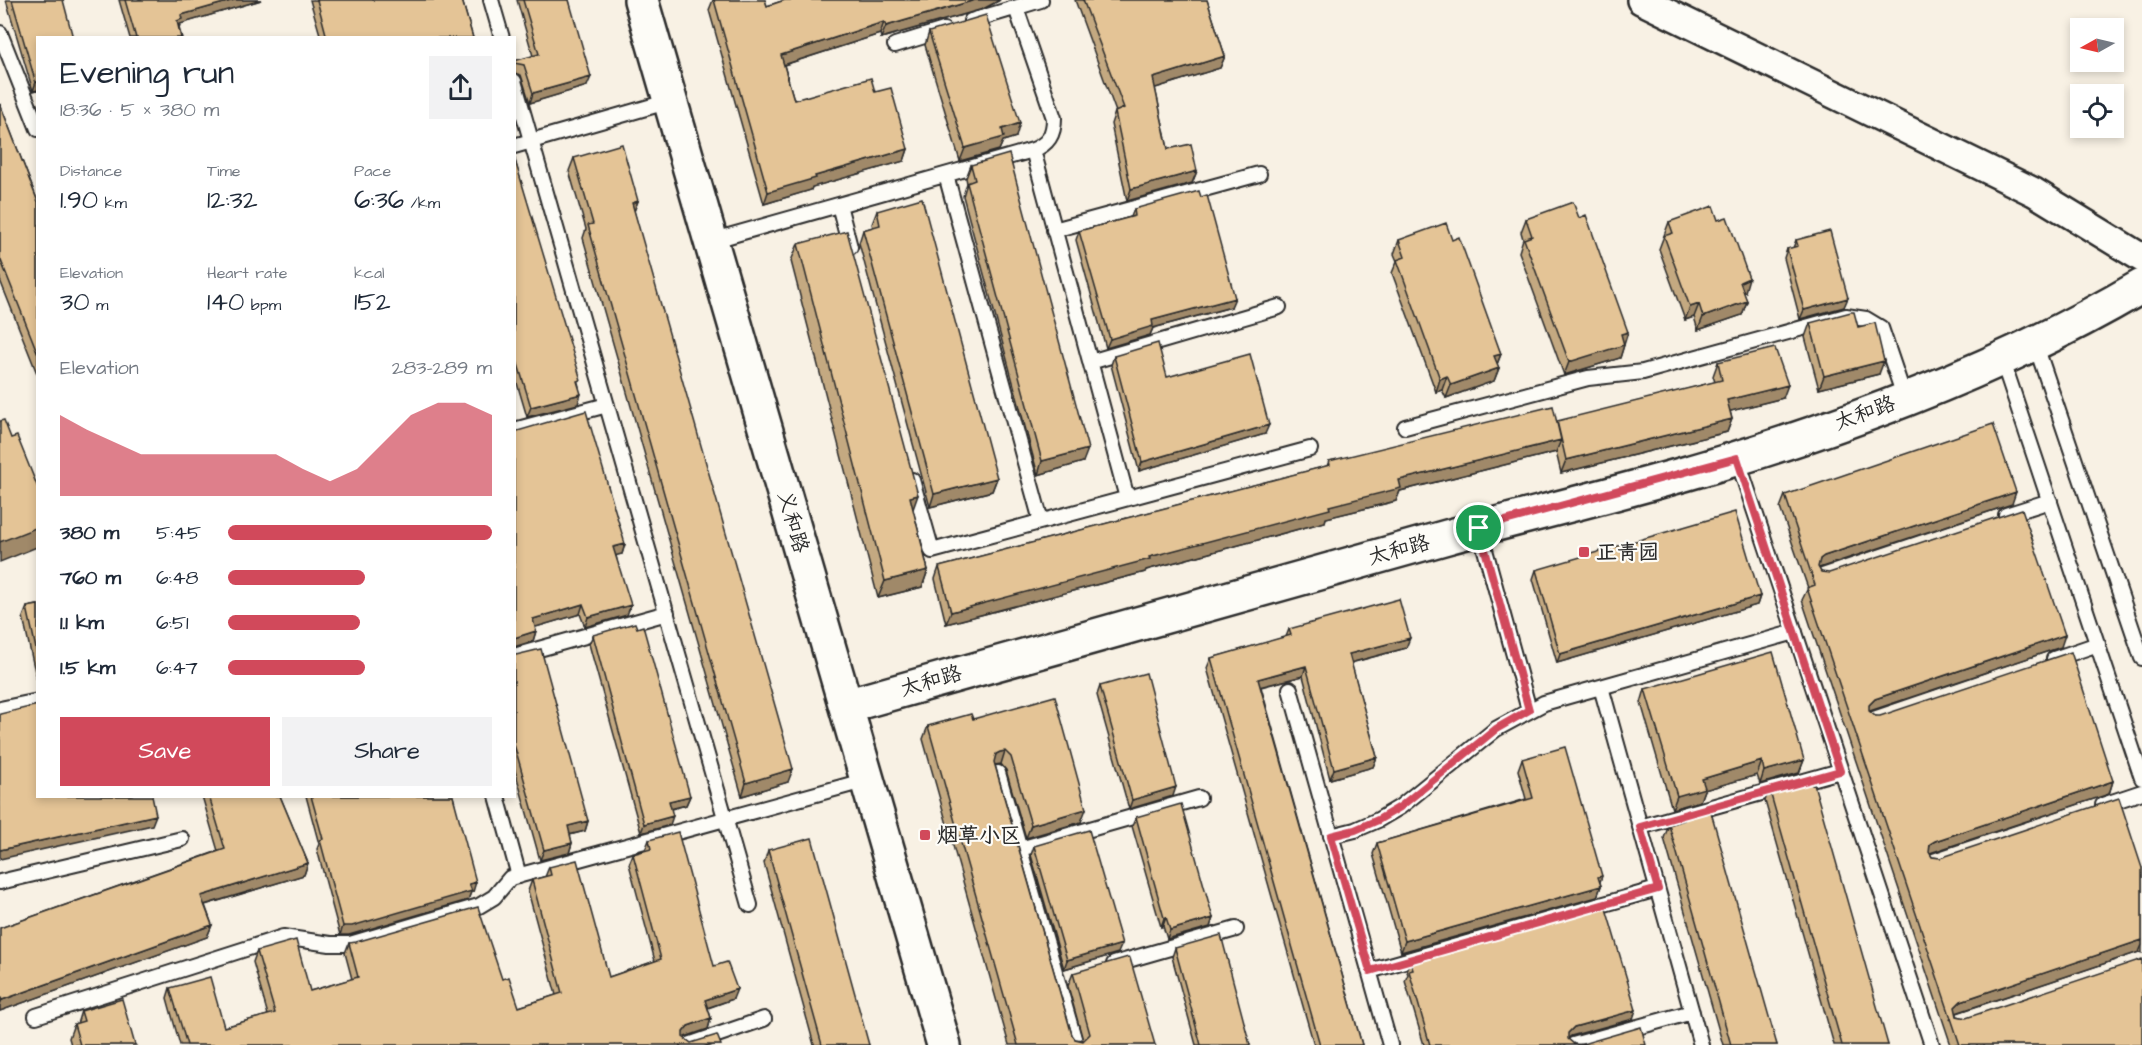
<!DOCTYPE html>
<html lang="en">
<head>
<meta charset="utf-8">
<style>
  :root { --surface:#fff; --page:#f2f2f3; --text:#1f2937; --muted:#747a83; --accent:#d1495b }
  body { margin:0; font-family:"Architects Daughter","LXGW WenKai TC",sans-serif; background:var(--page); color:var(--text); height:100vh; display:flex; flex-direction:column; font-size:22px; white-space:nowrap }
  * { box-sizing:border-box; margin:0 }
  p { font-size:20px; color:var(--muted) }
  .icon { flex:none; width:33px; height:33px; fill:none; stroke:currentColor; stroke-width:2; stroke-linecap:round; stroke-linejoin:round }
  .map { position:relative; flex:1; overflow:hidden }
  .sheet { position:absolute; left:36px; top:36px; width:480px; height:762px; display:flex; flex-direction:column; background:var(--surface); border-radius:0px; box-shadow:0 3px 9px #0003 }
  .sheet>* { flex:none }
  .needle { width:39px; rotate:262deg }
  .tools { position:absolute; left:2070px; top:18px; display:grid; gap:12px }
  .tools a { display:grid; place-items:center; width:54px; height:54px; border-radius:0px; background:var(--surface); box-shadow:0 3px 9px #0003; font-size:30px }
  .pin { position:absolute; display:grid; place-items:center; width:51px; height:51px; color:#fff; margin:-26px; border:3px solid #fff; border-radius:50%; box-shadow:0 2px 6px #0007 }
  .round { display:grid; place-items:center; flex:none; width:63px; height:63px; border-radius:0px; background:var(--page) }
  .overview { display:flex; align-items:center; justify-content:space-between; height:102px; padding:0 24px }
  h1 { font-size:33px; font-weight:600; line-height:45px }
  .stats { display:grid; grid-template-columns:repeat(3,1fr); gap:9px; height:102px; padding:6px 24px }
  .stats div { display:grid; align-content:center }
  .stats b { font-size:26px; font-weight:600 }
  .stats small { font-size:16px; font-weight:400 }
  .stats p { font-size:16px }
  .chart { height:168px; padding:12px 24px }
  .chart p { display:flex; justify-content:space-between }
  .chart svg { width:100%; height:108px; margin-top:6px; fill:var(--accent); opacity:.7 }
  .button { display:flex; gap:12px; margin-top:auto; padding:12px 24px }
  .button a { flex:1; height:69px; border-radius:0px; background:var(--accent); color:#fff; font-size:24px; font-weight:600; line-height:69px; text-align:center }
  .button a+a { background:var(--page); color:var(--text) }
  ul { padding:0 24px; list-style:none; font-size:20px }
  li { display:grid; grid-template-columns:96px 72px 1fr; align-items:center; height:45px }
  li i { height:15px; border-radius:8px; background:var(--accent) }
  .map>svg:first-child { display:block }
</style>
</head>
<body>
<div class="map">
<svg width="2142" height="1045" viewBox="0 0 2142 1045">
  <rect width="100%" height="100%" fill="#f8f1e4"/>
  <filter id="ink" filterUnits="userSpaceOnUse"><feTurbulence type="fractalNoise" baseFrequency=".0167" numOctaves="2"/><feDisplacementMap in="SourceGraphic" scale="12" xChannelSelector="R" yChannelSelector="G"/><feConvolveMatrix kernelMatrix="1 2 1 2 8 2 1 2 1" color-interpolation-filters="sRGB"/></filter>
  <g filter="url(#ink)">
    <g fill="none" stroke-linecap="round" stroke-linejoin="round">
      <defs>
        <path id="lane" d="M491,0l11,38
          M1016,8l38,110c0,17 -6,26 -21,32
          M971,21l70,-21
          M0,33l38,96
          M895,45l49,-15
          M514,81l236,824
          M514,146l156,-45
          M946,175l95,346
          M839,205l11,42
          M1054,230l205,-56
          M711,241l322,-91 94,348
          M2035,343l107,315
          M2002,359l140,419
          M1090,362l189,-55
          M1405,427l183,-49 55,-6 203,-56 20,3 15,9 24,71
          M514,430l93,-25
          M1737,458l195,587
          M912,480l20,71 378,-102
          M2006,515l44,-14
          M1479,528l50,182
          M514,656l153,-43
          M2054,659l44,-15
          M1601,687l100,358
          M1290,689l100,356
          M0,709l38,-8
          M998,773l78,272
          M497,796l22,80
          M2103,805l39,-13
          M1640,827l200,-56
          M1331,836l24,-6 23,-10 22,-13 96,-78 48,-26 251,-71
          M1020,849l179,-51
          M0,882l182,-43
          M1114,964l122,-35
          M1369,971l288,-82
          M36,1016l247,-79 47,7h20l129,-38 15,-9 16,-19 357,-98
          M688,1045l76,-26
          M1573,1045l119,-33"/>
        <path id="street" d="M1641,0l393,192 108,66"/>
        <path id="secondary" d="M641,0l303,1045
          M846,706c200,-57 400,-114 601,-169 93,-25 187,-47 278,-75 144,-44 287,-99 417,-176"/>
      </defs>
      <!-- lane casing -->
      <use href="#lane" stroke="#2b2b2b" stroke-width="18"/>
      <!-- street casing -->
      <use href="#street" stroke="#2b2b2b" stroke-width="32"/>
      <!-- secondary casing -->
      <use href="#secondary" stroke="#2b2b2b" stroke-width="38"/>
      <!-- lane -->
      <use href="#lane" stroke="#fdfcf7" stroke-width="14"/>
      <!-- street -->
      <use href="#street" stroke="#fdfcf7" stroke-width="27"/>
      <!-- secondary -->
      <use href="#secondary" stroke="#fdfcf7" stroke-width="33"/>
    </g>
    <!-- wall -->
    <path fill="#c4a981" stroke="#2b2b2b" stroke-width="1.5" d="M6,0h57l-25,38v52l-5,1z
      M119,0h142l-81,24 -1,4 3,10h-52z
      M310,0h152l11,38h-152z
      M517,0h52l18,86 -57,17 -9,-28 -7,-2v-12l19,-5z
      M713,0h52l2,6 18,-6h215l-17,9 -102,29 -1,-4 -96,31 10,35 81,-8 33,57 -4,12 -92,26 -1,3 -47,14 -55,-194z
      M1075,0h132l18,56 -5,12 -65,20 13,61 29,22 -5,12 -65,18 -16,-77 4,-12h1z
      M929,32l87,105 -13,4 -4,9 -39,11 -35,-116z
      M0,104l38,98v174l-38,-96z
      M514,157l65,229 -1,18 -51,13 -13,-44z
      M574,158l64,43 -4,10 154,571 -46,14 -159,-558 3,-9 -17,-58z
      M971,165l112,297 -45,13 -75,-279 4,-13 -1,-5z
      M1134,209l97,98 -78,21 -3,7 -44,13 -30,-108 3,-9 52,-14z
      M877,211l120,267 -5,13 -62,16 -71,-264 4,-13 10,-3 -1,-3z
      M1526,219l98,124v2l-4,13 -56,17 -45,-123 4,-13 -2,-7z
      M1669,222l76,70h-2l4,9 -5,14 -44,15 -4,-13 -9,3 -26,-71z
      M1399,240h53l49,114 -4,10 2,4 -5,13 -48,17 -4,-8 -6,2 -44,-119 5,-12 -3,-7z
      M1796,240l48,67 -44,12 -16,-61 3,-9 6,-1z
      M798,244l115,266 15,60 -6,17 -44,11 -87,-337z
      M1810,323l48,4 21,47 -60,15 -14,-52z
      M1114,356l53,21 98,57 -126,37 -28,-106z
      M1718,362l65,36 -53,13 2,8 -5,13 -166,41 -5,-21 -156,39 -4,10 -70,17 -1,4 -179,48 -1,2 -199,52 -11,-45 4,-12 388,-101 2,-5 228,-39 158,-40 -2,-6z
      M514,432l111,112 -3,10 -6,1 11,60 -42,12 -5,-13 -45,13 1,4 -3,10z
      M1785,495l227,9 -193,65 2,3 240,75 -191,65 5,4 238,65 -4,13 -179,60 2,3 8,1 202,10v85l-3,-1 -182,61v3l9,2 176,27h-191l-149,-445 6,-12 -28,-80z
      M1536,570l224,26 -3,9 -200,58 -24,-84z
      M38,605v81l-15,-69 4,-10z
      M1289,629l117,19 -55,15 26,94 -4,10 -43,12 -27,-103 -42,11 101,358h-48l-107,-377 4,-10 75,-21z
      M593,635l97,161 -4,9 -15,4 -1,16 -29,8 -52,-189z
      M514,654l74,167 -3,10 -15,4 2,8 -3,10 -29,7 -26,-93z
      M1100,686l73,110 -44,13 -32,-114z
      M1645,689l159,71 -5,13 -39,11 -3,-9 -53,15 -4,11 -28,8 -31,-106z
      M973,719l108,103 -55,16 -20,-68 -5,-6 -6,1 77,270 3,4 8,1 -15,-54 5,-13 82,72h-146l-86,-306 5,-13z
      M1522,759l80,117 -2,6 1,4 -4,11 -196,55 -28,-98 4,-11 149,-44 -8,-29z
      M1769,788l119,257h-54l-69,-244z
      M202,796h78l28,67 -4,12 -99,30 7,20 -5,12 -207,74v-83l218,-77z
      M306,796h147l20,96h-2l-3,8 -119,35h-9l-23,-86 2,-5z
      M1682,813l95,232h-54l-59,-207 5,-13 9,-3z
      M1136,817l77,101 -3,9 -43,12 -4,-13 -2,1 -29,-101z
      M649,840l65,126 19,33 -25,9 3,10 -3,11 -24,9 7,5 30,2h-541l-13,-47 3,-10 54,39 44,-12 -15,-53 4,-11 53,40 42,-12 -7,-26 4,-10 153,36 17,28 37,-12 -28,-104 4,-11 13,-3 4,-10 60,110 46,-16 -26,-97 4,-10 12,-4z
      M1034,846l84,107 -54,16 -33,-114z
      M768,850l101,195h-55l-50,-182z
      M1175,948l75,97h-54l-24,-88z
      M1410,961l223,58 -62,17 -3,3 6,5 72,1h-222l-19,-64 3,-7 -2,-4z
      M81,1011l54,34h-64l-2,-7 5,-14h3z"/>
    <!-- shaded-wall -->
    <path fill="#a08969" stroke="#2b2b2b" stroke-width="1.5" d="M234,0h27l-81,24 -1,4 -2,-7 4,-6z
      M975,0h25l-17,9 -102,29 5,-12z
      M884,22l-4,12 -103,33 4,-12z
      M1225,56l-5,12 -71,22 4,-12z
      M591,77l-4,9 -57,17 3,-10z
      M36,82h2v8l-5,1z
      M1020,123l-4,14 -13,4 -4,9 -39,11 5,-13 37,-19z
      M908,149l-4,12 -92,26 -1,3 -47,14 4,-12 47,-16z
      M1197,171l-5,12 -65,18 4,-12z
      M638,201l-5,13 -1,-11z
      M1749,278l-4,14 -10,3 5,-13z
      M1235,298l-4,9 -78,21 -3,7 -44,13 4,-9 42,-19z
      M1848,298l-4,9 -44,12 4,-9z
      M1747,301l-5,14 -44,15 5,-13z
      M1699,304l-5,13 -9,3 5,-13z
      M1628,332l-8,26 -56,17 5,-13 52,-28z
      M1501,354l-5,13 -2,-11z
      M1884,361l-5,13 -60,15 5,-13z
      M1499,368l-5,13 -48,17 5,-13z
      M1447,376l-5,14 -6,2 4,-13z
      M1788,385l-5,13 -60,15 4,-13z
      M581,394l-3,10 -51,13 4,-10z
      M1732,419l-5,13 -166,41 5,-13z
      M1269,425l-4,9 -126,37 3,-9z
      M1561,440l-5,12 -156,39 -4,10 -70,17 -1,4 -179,48 -1,2 -199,52 5,-12 198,-55 180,-51 70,-26z
      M1088,449l-5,13 -45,13 4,-14z
      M997,478l-5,13 -62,16 4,-13z
      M2016,492l-4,12 -193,64 -4,4 5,-13 4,-3z
      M918,495l-6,17 -2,-15z
      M38,513l-1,34 -37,15v-20z
      M625,544l-3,10 -12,3 3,-10z
      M928,570l-6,17 -44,11 7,-17z
      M1760,596l-3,9 -200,58 3,-9z
      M583,604l-3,10 -51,15 4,-10z
      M631,605l-4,10 -42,12 3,-10z
      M536,631l-3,10 -19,6v-9z
      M2065,635l-4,12 -191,64 -6,7 5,-13 6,-6z
      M1410,638l-4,10 -60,16 3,-10z
      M1306,666l-3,10 -48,12 3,-9z
      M1005,751l-4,13 -6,1 -4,2 5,-13 4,-2z
      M1377,757l-4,10 -43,12 4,-10z
      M1804,760l-5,13 -39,11 4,-13z
      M1762,761l-5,14 -53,15 -4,11 -28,8 5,-13 25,-17z
      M793,769l-5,13 -46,14 4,-13z
      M2113,781l-4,13 -179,59 -4,4 4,-13 5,-3z
      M1176,787l-3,9 -44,13 3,-9z
      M690,796l-4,9 -20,5 3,-9z
      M1086,809l-5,13 -55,16 5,-13z
      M156,815l-4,10 -152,34v-9z
      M673,816l-3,9 -29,8 3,-9z
      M588,821l-3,10 -21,5 4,-10z
      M572,843l-3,10 -29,7 4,-10z
      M308,863l-4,12 -107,32 4,-11z
      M476,882l-3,10h-2l-3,8 -119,35h-9l3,-9z
      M1601,886l-4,11 -196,55 4,-11z
      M1166,917l-3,9 -2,1 3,-9z
      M1213,918l-3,9 -43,12 3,-9z
      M212,925l-5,12 -207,74v-7l2,-4z
      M2142,940v5l-3,7 -183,61 -6,7 5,-13 6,-6z
      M1122,944l-4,9 -54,16 3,-9z
      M737,989l-4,10 -32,11 4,-10z
      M1636,1010l-3,9 -62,17 -7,6 4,-9 6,-6z
      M711,1018l-3,11 -23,8 -6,6 4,-11 5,-6z"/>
    <!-- building -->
    <path fill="#e4c496" stroke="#2b2b2b" stroke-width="1.5" d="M12,0h51l10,38h-35v44h-2l-1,-2z
      M125,0h109l-53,15 1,4 -5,2 4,17h-45z
      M317,0h145l11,38h-146z
      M523,0h46l22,77 -58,16 -9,-28 -10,-2v-2l25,-7z
      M714,0h51l2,6 18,-6h190l-89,26 -2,-4 -103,33 13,45 77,-22 4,14 16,-4 17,61 -93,27 1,2 -48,14z
      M1083,0h124l18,56 -72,22 15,71 23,-5 6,27 -66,18 -16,-77 9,-4z
      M986,15l34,108 -18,6 2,8 -39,11 -36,-116z
      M0,104l38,98v152l-38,-96z
      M622,144l16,57 -6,2 161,566 -47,14 -158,-558 5,-1 -19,-66z
      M1009,154l79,295 -46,12 -75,-278 8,-3 -4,-15z
      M514,157l67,223 -4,1 4,13 -50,13 -17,-56z
      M1199,191l2,6 6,-2 28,103 -83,22 1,6 -43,13 -31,-108 56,-15 -1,-7z
      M922,198l75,280 -63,16 -71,-264 17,-5 -3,-14z
      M1573,202l6,16 7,-3 42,117 -7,2 3,11 -55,17 -45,-123 8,-3 -6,-17z
      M1713,206l5,14 9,-3 22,61 -9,4 7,19 -44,16 -4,-13 -9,3 -26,-71 9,-3 -4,-11z
      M1446,223l6,17 7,-3 42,117 -7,2 5,12 -48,17 -4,-9 -7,3 -43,-119 8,-3 -6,-17z
      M847,231l71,264 -8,2 18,73 -43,11 -87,-337z
      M1830,231l18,67 -44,12 -17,-61 11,-3 -2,-6z
      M1851,312h3l4,15 17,-4 9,38 -60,15 -14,-53z
      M1158,343l9,34 83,-23 19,71 -127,37 -28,-106z
      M1775,348l13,37 -61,15 5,19 -166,41 -9,-39 165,-41 -4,-18z
      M1553,406l8,34 -162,40 2,8 -72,18 1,3 -181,48 1,2 -199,53 -12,-45 391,-102 -1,-4z
      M586,411l39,133 -12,3 18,58 -43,12 -5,-13 -50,15 3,12 -22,7v-206z
      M4,420l7,18 6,-2 21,52v39l-38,15v-121z
      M1993,424l23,68 -192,64 -4,3 -2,8 3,5 8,1 193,-64 43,126 -190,64 -6,6v6l6,5h5l191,-64 42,129 -178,60 -5,3 -1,8 3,5 8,1 179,-60 23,70v72l-181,61 -6,6 2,9 9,2 176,-59v86h-182l-153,-457 8,-3 -30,-90z
      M1735,512l25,84 -200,58 -24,-84z
      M1399,599l11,39 -61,16 28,103 -43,12 -28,-103 -48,13 104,366h-42l-109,-387 80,-23 -2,-6z
      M38,605v53l-11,-51z
      M635,623l2,5 6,-2 47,170 -21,5 4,15 -29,8 -51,-189z
      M541,649l47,172 -20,5 4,17 -28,7 -30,-106v-90l2,1z
      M1773,652l31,108 -40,11 -2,-10 -60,18 3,9 -28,8 -32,-107z
      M1146,673l30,114 -44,13 -32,-114z
      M1055,696l31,113 -55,16 -20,-68 -6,-6 -5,1 -4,2 -2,8 78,273 3,4 8,2 7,-7 -17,-61 55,-16 2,1 25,87h-137l-90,-319 43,-12 2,5z
      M38,705v91h114l4,19 -156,35v-136z
      M1565,747l37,129 -4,1 3,9 -196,55 -28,-98 156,-45 -11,-39z
      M1809,777l3,8 2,-1 74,261h-46l-73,-257z
      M209,796h71l28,67 -107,33 11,29 -210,75 -2,-4v-68l225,-79z
      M311,796h142l23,86 -7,2 3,7 -120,35h-9l-23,-86 3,-1z
      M1181,804l32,114 -43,12 -4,-13 -2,1 -28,-101z
      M1709,805l68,240h-46l-62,-220 15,-5 -2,-7z
      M1089,830l33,114 -55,16 -33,-114z
      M678,832l36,134 13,-4 10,27 -32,11 6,18 -23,8 -5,6v5l8,6 26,-8 4,10h-534l-17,-57 40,-11 14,50 51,-14 -18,-62 39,-11 14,51 48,-14 -9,-34 7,-1 122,-35 24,72 7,-2 10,30 43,-14 -30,-113 19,-5 -2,-8 28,-7 32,117 52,-18 -28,-105 18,-5 -2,-9z
      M812,838l57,207h-47l-54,-195z
      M1605,905l31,105 -62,17 -6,6v6l6,5 5,1 62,-18 5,18h-216l-21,-74 4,-1 -3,-9z
      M1221,935l29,110h-49l-26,-97z
      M122,999l13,46h-55l-6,-21 10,-3 -3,-10z"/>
  </g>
  <g fill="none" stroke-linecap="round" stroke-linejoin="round" filter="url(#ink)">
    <defs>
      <path id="route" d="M1737,458l103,313 -200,56 18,62 -288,82 -39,-135 24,-6 23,-10 22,-13 96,-78 33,-19 -50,-182z"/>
    </defs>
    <!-- route casing -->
    <use href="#route" stroke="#fff" stroke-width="12"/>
    <!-- route -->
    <use href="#route" stroke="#d1495b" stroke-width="8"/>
  </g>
  <!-- markers -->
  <g fill="#d1495b" stroke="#fdfcf7" stroke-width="2">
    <rect x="1578" y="546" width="12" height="12" rx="3"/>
    <rect x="919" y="829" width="12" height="12" rx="3"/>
  </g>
  <g text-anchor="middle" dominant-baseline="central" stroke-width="4.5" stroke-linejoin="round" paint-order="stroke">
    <!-- street labels -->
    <g font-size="21" fill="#2b2b2b" stroke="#fdfcf7">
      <text transform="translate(1865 413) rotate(-20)">太和路</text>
      <text transform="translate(793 522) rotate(74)">义和路</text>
      <text transform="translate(1399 550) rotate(-15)">太和路</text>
      <text transform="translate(931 681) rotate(-16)">太和路</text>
    </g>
    <!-- poi labels -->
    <g font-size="21" font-weight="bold" fill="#2b2b2b" stroke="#fdfcf7" text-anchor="start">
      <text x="1596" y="552">正青园</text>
      <text x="937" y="835">烟草小区</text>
    </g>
  </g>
</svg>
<div class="tools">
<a><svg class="needle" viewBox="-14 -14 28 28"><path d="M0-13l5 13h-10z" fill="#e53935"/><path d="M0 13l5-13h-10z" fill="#747a83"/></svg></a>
<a><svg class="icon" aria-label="locate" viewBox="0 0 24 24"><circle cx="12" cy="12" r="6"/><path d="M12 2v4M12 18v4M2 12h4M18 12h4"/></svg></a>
</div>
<div class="pin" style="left:1479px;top:528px;background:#1e9e55"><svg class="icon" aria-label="arrive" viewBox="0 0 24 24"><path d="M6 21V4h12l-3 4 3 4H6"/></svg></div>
<section class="sheet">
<div class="overview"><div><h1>Evening run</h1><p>18:36 · 5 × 380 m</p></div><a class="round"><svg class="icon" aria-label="share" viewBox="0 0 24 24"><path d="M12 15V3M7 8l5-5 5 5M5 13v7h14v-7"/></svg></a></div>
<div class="stats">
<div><p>Distance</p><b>1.90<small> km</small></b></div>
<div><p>Time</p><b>12:32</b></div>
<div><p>Pace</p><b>6:36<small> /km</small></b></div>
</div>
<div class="stats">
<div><p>Elevation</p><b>30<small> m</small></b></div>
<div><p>Heart rate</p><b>140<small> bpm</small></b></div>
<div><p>kcal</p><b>152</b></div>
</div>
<div class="chart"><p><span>Elevation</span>283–289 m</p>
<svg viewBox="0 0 160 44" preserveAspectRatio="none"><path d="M0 44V11L10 17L20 22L30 27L40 27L50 27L60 27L70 27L80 27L90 33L100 38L110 33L120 22L130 11L140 6L150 6L160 11V44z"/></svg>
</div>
<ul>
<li><b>380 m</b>5:45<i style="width:100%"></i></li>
<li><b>760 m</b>6:48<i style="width:52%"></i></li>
<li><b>1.1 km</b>6:51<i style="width:50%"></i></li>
<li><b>1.5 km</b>6:47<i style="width:52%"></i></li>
</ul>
<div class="button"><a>Save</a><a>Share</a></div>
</section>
</div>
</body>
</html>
